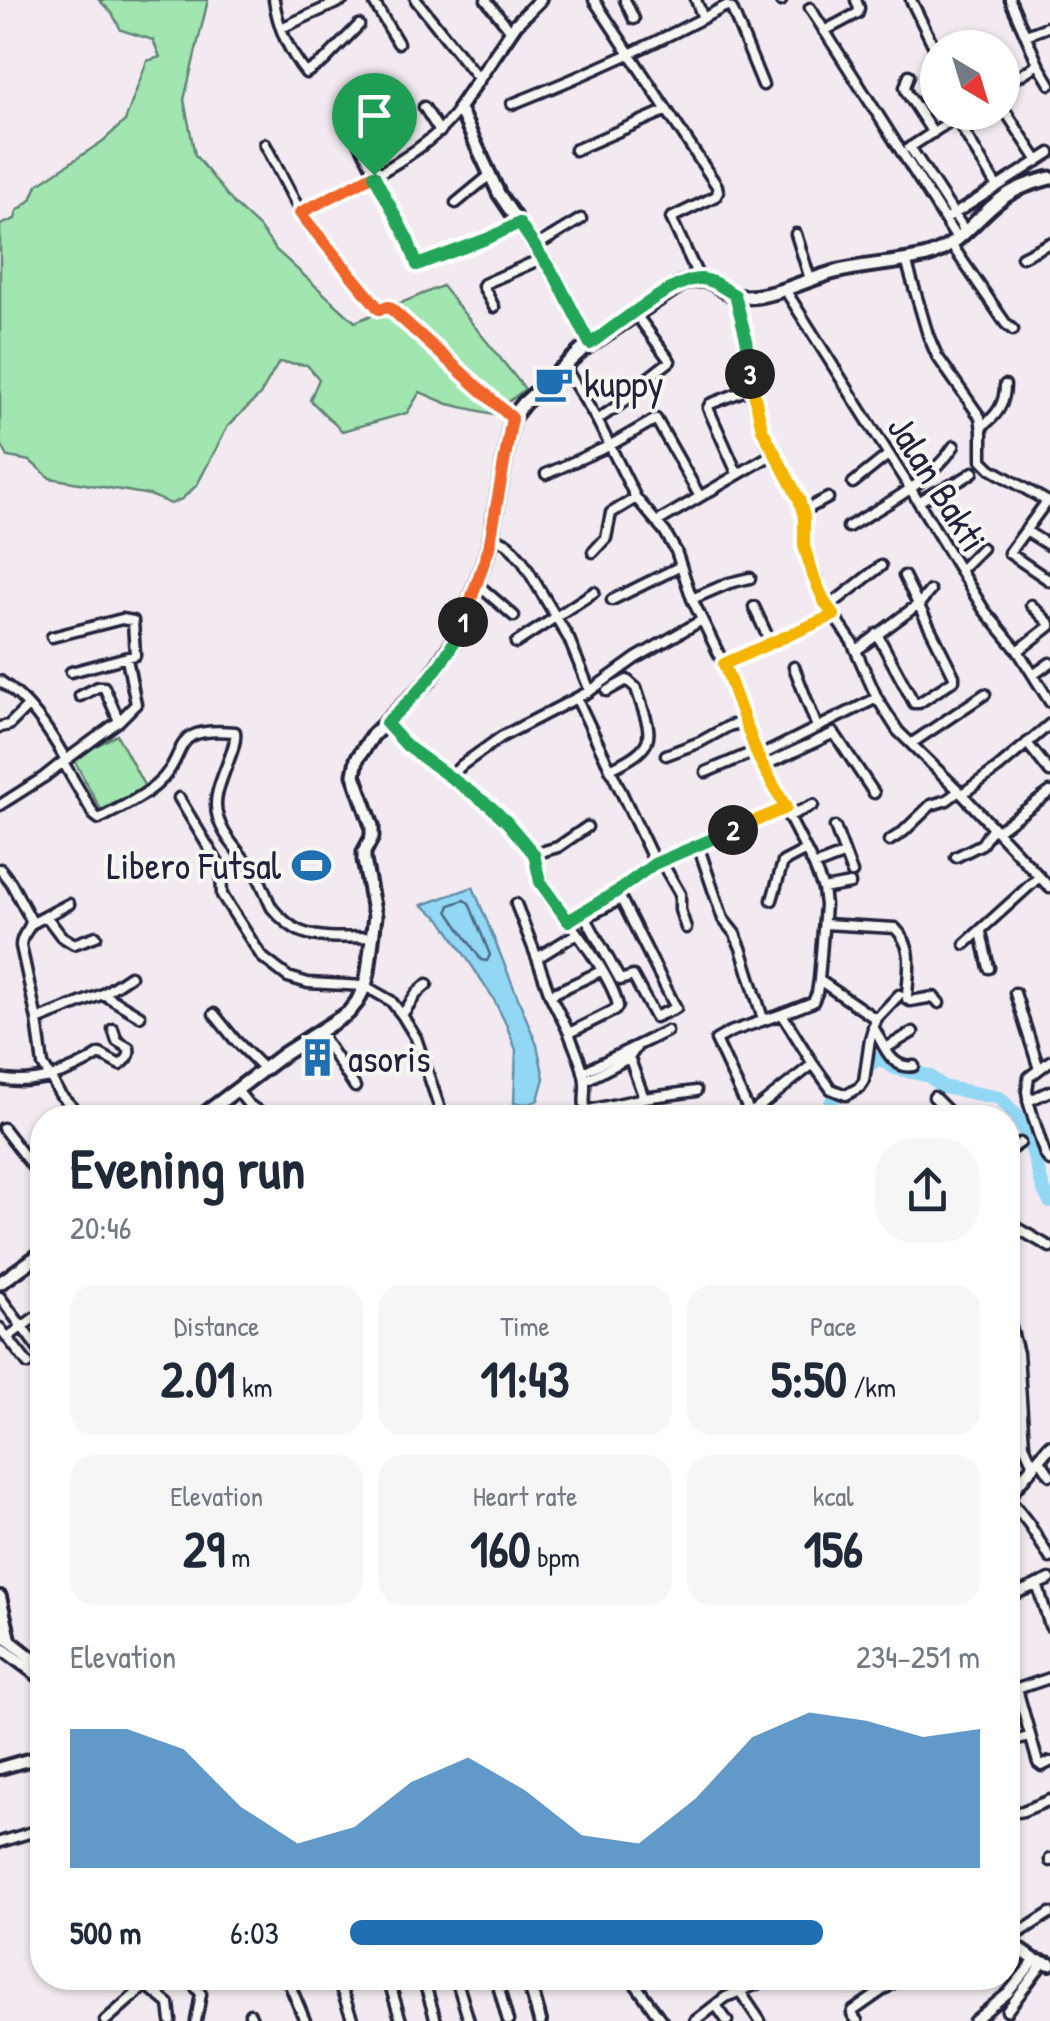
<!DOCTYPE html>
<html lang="en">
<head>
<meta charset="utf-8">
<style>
  :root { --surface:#fff; --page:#f6f6f7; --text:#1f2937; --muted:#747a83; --accent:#1f6fb2 }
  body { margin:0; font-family:"Patrick Hand",sans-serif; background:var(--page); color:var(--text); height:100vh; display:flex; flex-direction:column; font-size:38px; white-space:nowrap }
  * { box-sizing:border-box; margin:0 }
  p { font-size:32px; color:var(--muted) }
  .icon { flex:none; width:55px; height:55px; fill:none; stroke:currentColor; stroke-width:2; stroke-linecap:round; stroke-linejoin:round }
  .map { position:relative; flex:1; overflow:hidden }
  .details { position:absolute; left:30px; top:1105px; width:990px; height:885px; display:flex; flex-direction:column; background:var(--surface); border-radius:40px; box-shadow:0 2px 8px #0004 }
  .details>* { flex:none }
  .needle { width:65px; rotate:142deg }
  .fabs { position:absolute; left:920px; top:30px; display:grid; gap:20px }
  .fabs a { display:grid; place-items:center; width:100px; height:100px; border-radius:50%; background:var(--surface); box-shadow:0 2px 8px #0004; font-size:50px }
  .pin { position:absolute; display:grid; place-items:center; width:85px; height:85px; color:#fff; margin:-102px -42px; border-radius:50% 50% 50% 0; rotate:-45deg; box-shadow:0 0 10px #0007 }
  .pin .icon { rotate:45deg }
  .km { position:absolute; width:50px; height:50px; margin:-25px; border-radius:50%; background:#222; color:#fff; font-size:28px; line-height:50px; text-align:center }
  .round { display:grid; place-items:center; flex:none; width:105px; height:105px; border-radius:40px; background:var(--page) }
  .summary { display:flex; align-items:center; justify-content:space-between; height:170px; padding:0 40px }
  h1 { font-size:55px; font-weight:700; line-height:75px }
  .figures { display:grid; grid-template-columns:repeat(3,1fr); gap:15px; height:170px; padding:10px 40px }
  .figures div { display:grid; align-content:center; border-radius:25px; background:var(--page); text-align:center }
  .figures b { font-size:50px; font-weight:700 }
  .figures small { font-size:28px; font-weight:400 }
  .figures p { font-size:28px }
  .chart { height:280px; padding:20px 40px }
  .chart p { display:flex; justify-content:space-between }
  .chart svg { width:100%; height:180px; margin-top:10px; fill:var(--accent); opacity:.7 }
  ul { padding:0 40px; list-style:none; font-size:32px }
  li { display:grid; grid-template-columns:160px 120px 1fr; align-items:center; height:75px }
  li i { height:25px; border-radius:12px; background:var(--accent) }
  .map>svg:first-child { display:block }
</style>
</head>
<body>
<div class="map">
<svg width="1050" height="2021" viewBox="0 0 1050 2021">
  <rect width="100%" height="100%" fill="#f2eaf0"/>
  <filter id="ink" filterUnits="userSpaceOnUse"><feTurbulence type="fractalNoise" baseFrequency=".01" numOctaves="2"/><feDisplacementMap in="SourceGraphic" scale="20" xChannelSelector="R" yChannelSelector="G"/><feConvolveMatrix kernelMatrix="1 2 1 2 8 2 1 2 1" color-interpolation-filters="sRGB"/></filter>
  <g filter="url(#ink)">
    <!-- green -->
    <path fill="#a1e5b1" stroke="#628476" stroke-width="2.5" d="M99,0h109l-24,100 11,55 40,50 24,22 17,23 79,72 87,-36 83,103 -32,25 -45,-10 -28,-12 -13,21 -65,18 -32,-31 9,-21 -12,-14 -28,-3 -19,33 -32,31 -31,59 -15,14 -11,5 -21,-9 -100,-17 -20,-17 -22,-4 -8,-15v-217l15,-6 2,-8 14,-11 6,-15 66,-44 22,-20 22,-60 13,-4 -7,-17 -32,-10 -9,-17z
      M117,735l28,52 -44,23 -28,-52z"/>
    <!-- water -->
    <path fill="#92d8f4" stroke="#658faa" stroke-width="2.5" d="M473,887l64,158 7,33 -6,22 -8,4 -16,-1 2,-53 -10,-26 -14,-28 -51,-77 -19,-14z"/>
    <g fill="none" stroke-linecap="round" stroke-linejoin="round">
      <!-- shore -->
      <path stroke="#4f6b85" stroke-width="2.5" d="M464,900l5,3 21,52 -3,6 -6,-1 -33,-49 2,-6z"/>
      <!-- river -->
      <path stroke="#92d8f4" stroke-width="14" d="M869,1065l10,-7 16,10 34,8 14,11 57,11 17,18 12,23 14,49 7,14
        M825,1118l10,-24"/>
      <defs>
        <path id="minor" d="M274,0c4,27 15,52 32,73l18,-12 35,-36
          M416,0l62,78
          M486,0l25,31
          M594,0l123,186 1,6 -2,4 -45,22 28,60
          M625,0l9,19
          M696,0l7,18
          M781,0v1
          M911,0l27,55
          M1010,0l28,64 12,20
          M375,4l23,39
          M810,8l147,231
          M281,28l62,-28
          M824,31l34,-18 1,-5 -3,-8
          M1026,35l24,-9
          M909,75l-4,12 2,6 26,40
          M1002,87l36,-23
          M375,100l-29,16 62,124 9,25 72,-27 30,-15
          M512,104c73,-29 145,-61 214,-98l6,3 31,76
          M1002,106l36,55
          M424,107l16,25
          M956,118l41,69
          M265,144l36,69 78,96 10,-2 123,111
          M910,147l55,84
          M909,148l55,-36
          M575,150l92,-40
          M456,203l34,-28
          M301,213c48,-24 128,-59 158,-105
          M945,220l105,-67
          M796,234l14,45
          M951,244l55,80 7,6
          M536,246l45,-27
          M1022,257l28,-14
          M906,260l22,75 9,21 43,61 2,13v30l9,9 59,34
          M784,288l126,200 74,122 34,41 32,51
          M735,295l11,44 5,49 7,30 9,25 32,56 5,18v29l21,57 27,39 25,56 21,33 61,60 91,97
          M494,307l-11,-21 1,-2 59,-26
          M635,313l35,48 -23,18
          M564,366l33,54 39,78 29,34 11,19 16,48 38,78 14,45 14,35 56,109 9,23 2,16 -6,75 57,39 23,-24
          M597,420l38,-26
          M982,426c15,-10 23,-22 23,-41
          M737,473l-29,-65 2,-4 41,-16
          M546,474l63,-28 47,-27 43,76
          M853,483l35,-28
          M1047,501l-38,52 41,28
          M919,502c17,-13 37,-16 54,-30
          M803,511l25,-13
          M657,522l109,-64
          M848,527c36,-22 82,-44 106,-81
          M1026,531l24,15
          M491,536l17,8 14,16 47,79 21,52
          M593,552l13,-14 5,-25 25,-15
          M960,570l22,-22
          M477,584l37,32
          M692,599l37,-16 21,-5
          M612,600l69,-34
          M1031,605l19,19
          M754,607l17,37
          M828,607l53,-41
          M877,634l37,69h5l35,-23v-4l-50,-100
          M52,637l70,-18 11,2 2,34 -64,17
          M516,643l78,-51
          M857,650l63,-47 10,-12
          M1018,651l32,-25
          M724,664l110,-49
          M794,667l23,60
          M1033,675l17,-12
          M0,681c29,19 49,49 66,79l-3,2 31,53 5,4c19,-10 41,-20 57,-34 36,-31 9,-59 79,-53 3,17 -20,51 -19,74 1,29 30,51 43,73 5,9 8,20 13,29 7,9 20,20 30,24 21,8 48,5 70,5
          M607,691l20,-11 9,8c15,47 26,57 -26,81
          M80,696l18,-9h6l15,34
          M577,699l78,164
          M386,723l21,23 83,61 39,40c9,14 10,32 18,46 20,27 65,82 71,113l-3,4 -46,23c5,14 12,28 15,42 4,15 -4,28 5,43
          M0,727l9,-2 19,-19
          M912,743l73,-49
          M1027,743l23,29
          M666,755l34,-13 29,-16 15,-4
          M758,757l119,-59
          M66,760l53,-39 17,-17 -9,-45
          M763,766l71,-33 40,60
          M706,772l50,-21
          M450,777l12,-12 39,-28 89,-46 46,-33 66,-38
          M962,794l36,-26 52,-44
          M179,798l42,70 1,27 40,62 26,20 20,6 57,3 26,15 11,14 14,23 27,80
          M0,805l44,-28 19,-15
          M789,816l24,-11
          M835,827l17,46
          M997,831l53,-39
          M889,841l14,-9 28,-27 16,-5 12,-9
          M698,845l25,74 12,15 6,14 22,71
          M534,854l24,-7 29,-20
          M956,857l26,-13 11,-17
          M661,861l19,33v16l6,18
          M814,866l31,-12
          M0,869l11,14 20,37c0,11 -10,12 -10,26l16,74 6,45 17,29 23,24
          M823,889l27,-5
          M621,899l55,109 -21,9 -22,-41 -13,4 -33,-60 5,-6z
          M772,900l11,-38 23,-12
          M516,904l21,54
          M46,916l15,20 13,8 22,-8
          M568,921l49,-29 38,-29 130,-55
          M31,924l38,-20
          M824,924l71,4c22,22 12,45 12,71l3,2 24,-4 5,6
          M981,932l8,36
          M965,944l74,-67
          M1015,993l24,76
          M103,994l37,22
          M550,995l-13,-37 39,-24
          M214,1014l21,26 28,28
          M782,1014l31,-12 4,-9 2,-13
          M402,1015l15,-22 10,-9
          M37,1020l66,-26 27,-18
          M873,1027c11,17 17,43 41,39
          M319,1032l36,55
          M569,1033l-19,-38 51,-24
          M886,1048l27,-16
          M628,1054l16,44
          M1050,1061l-21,16 -2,14 2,13 16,51 5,6
          M583,1072l84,-41
          M0,1079c35,7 71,-6 100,-25l20,11c5,-4 11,-8 9,-17l-12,-7 -4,-12
          M586,1080l43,-22 7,-10
          M236,1089l12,15 15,11 14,-1 1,4
          M934,1097l21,21
          M1028,1101l22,-10
          M585,1111l59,-13 52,-7
          M750,1114l63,-50
          M752,1118l-36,-78 14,-8 52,-18 31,50 18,25 15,6 14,-8 4,-6 6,-42 6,-20
          M3,1128l39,51
          M1008,1151l12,-8
          M1008,1223l42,24
          M0,1297l42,57
          M1008,1317l10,36 6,92 10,22
          M0,1328l28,36
          M8,1337l26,-19 8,5
          M1040,1460l10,15
          M1008,1497l21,27 21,34
          M1037,1584l13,42
          M1008,1597l42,-18
          M1017,1689l21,74 4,3 8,-4
          M1008,1692l42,-14
          M1008,1742l22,-5
          M1008,1814l15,-3 27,-11
          M0,1842l42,-13
          M1050,1859v2
          M1008,1940l42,-27
          M189,1978l12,16 -5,27
          M287,1978l18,43
          M337,1978l16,43
          M388,1978l13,43
          M423,1978l13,43
          M456,1978l13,43
          M496,1978l12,43
          M631,1978l31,43
          M731,1978l29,43
          M827,1978l3,2 6,-2
          M146,1985l23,19 2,17
          M716,2005l11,16
          M1007,2011l36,-48
          M250,2014l3,7
          M105,2021l49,-43
          M695,2021l31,-24 45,-19
          M857,2021l-5,-7 1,-3 47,-33
          M974,2021l34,-28 27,-33"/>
        <path id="tertiary" d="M540,0l-24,24 -57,84 40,86 57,84 34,66
          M1008,1496l42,-50
          M0,1597l10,42
          M0,1633l42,33
          M0,1647l42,31
          M0,1768l42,-12
          M1008,1941l27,19 15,4
          M528,1978l12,43"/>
        <path id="secondary" d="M199,1118l85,-64 64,-41 9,-11 8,-16 3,-14 7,-56 -11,-56v-8l8,-15v-11l-18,-51 3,-16 16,-24 56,-55 29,-45 31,-87 23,-130 12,-15 58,-53 99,-66c38,-14 36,13 65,13 30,0 61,-18 89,-25 31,-8 62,-8 92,-16 31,-9 49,-38 73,-56 15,-12 32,-17 50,-22
          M0,1283l42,-30"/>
      </defs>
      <!-- minor casing -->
      <use href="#minor" stroke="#22223b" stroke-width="15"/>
      <!-- tertiary casing -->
      <use href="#tertiary" stroke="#22223b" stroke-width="18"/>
      <!-- secondary casing -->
      <use href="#secondary" stroke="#22223b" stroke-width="19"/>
      <!-- minor -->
      <use href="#minor" stroke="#f6f6f2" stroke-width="8"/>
      <!-- tertiary -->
      <use href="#tertiary" stroke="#f6f6f2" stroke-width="10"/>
      <!-- secondary -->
      <use href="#secondary" stroke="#f6f6f2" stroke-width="11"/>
    </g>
  </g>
  <g fill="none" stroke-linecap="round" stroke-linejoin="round" filter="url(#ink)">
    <defs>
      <path id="split-1" d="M374,175l-74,38 79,96 10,-2 123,111 -23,130 -26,74"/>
      <path id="split-2" d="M463,622c-16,42 -45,71 -77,101l21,23 83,60 16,15 28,33 6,28 28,39 48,-29 38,-28 79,-34"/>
      <path id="split-3" d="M733,830l53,-22 -28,-51 -34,-93 110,-49 -9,-12 -11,-25 -10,-32v-29l-5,-18 -37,-70 -12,-55"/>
      <path id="split-4" d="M374,175l34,65 9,25 72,-27 30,-15 37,55 34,66c24,-17 82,-64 109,-65 13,-1 25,10 36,16l11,43 4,36"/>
    </defs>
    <!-- split-1 casing -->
    <use href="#split-1" stroke="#fff" stroke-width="20"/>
    <!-- split-2 casing -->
    <use href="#split-2" stroke="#fff" stroke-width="20"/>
    <!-- split-3 casing -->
    <use href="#split-3" stroke="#fff" stroke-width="20"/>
    <!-- split-4 casing -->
    <use href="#split-4" stroke="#fff" stroke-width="20"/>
    <!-- split-1 -->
    <use href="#split-1" stroke="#f0652b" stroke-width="12"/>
    <!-- split-2 -->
    <use href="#split-2" stroke="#22a559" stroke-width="12"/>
    <!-- split-3 -->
    <use href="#split-3" stroke="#f5b400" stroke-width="12"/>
    <!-- split-4 -->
    <use href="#split-4" stroke="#22a559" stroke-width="12"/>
  </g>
  <!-- icons -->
  <defs>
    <symbol id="cafe-bare" viewBox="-9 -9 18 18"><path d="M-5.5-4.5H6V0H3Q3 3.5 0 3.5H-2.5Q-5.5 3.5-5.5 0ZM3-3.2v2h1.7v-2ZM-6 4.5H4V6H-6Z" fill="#1f6fb2" stroke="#f6f6f2" stroke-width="2.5" paint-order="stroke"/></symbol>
    <symbol id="stadium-bare" viewBox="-9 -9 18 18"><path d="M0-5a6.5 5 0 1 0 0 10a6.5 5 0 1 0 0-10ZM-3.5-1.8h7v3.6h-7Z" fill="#1f6fb2" stroke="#f6f6f2" stroke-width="2.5" paint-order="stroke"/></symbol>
    <symbol id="building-bare" viewBox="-9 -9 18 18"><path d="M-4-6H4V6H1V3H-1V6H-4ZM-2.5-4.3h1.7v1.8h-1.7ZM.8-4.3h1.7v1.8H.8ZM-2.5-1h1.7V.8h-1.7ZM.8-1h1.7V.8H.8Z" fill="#1f6fb2" stroke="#f6f6f2" stroke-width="2.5" paint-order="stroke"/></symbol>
  </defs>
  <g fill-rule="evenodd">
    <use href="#cafe-bare" x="526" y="356" width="55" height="55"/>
    <use href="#stadium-bare" x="284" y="838" width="55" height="55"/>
    <use href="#building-bare" x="290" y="1030" width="55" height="55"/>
  </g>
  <g text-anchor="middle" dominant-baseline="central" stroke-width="8" stroke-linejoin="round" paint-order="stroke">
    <!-- poi labels -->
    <g font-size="38" fill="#22223b" stroke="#f6f6f2" text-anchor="start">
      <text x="584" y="383">kuppy</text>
      <text x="281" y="865" text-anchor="end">Libero Futsal</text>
      <text x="348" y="1058">asoris</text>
    </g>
    <!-- street labels -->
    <g font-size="38" fill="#22223b" stroke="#f6f6f2">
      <text transform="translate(938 483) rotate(58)">Jalan Bakti</text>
    </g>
  </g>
</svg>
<div class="fabs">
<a><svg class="needle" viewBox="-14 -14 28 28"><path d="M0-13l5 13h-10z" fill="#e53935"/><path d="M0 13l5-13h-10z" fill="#747a83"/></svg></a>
</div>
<div class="pin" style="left:374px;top:175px;background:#1e9e55"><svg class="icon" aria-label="arrive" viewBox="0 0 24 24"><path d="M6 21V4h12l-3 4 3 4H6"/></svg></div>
<b class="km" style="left:463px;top:622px">1</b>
<b class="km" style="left:733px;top:830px">2</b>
<b class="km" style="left:750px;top:374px">3</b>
<section class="details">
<div class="summary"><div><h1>Evening run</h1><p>20:46</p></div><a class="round"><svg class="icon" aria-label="share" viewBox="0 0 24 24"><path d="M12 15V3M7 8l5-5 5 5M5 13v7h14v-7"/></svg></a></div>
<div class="figures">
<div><p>Distance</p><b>2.01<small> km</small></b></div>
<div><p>Time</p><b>11:43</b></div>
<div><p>Pace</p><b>5:50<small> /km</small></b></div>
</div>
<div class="figures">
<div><p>Elevation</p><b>29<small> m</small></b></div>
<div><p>Heart rate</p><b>160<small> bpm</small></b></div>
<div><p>kcal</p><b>156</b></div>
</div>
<div class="chart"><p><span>Elevation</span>234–251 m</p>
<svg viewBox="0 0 160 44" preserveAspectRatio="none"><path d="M0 44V10L10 10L20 15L30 29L40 38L50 34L60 23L70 17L80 25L90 36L100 38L110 27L120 12L130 6L140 8L150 12L160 10V44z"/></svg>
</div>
<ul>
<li><b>500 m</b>6:03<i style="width:75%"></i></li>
</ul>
</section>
</div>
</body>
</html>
